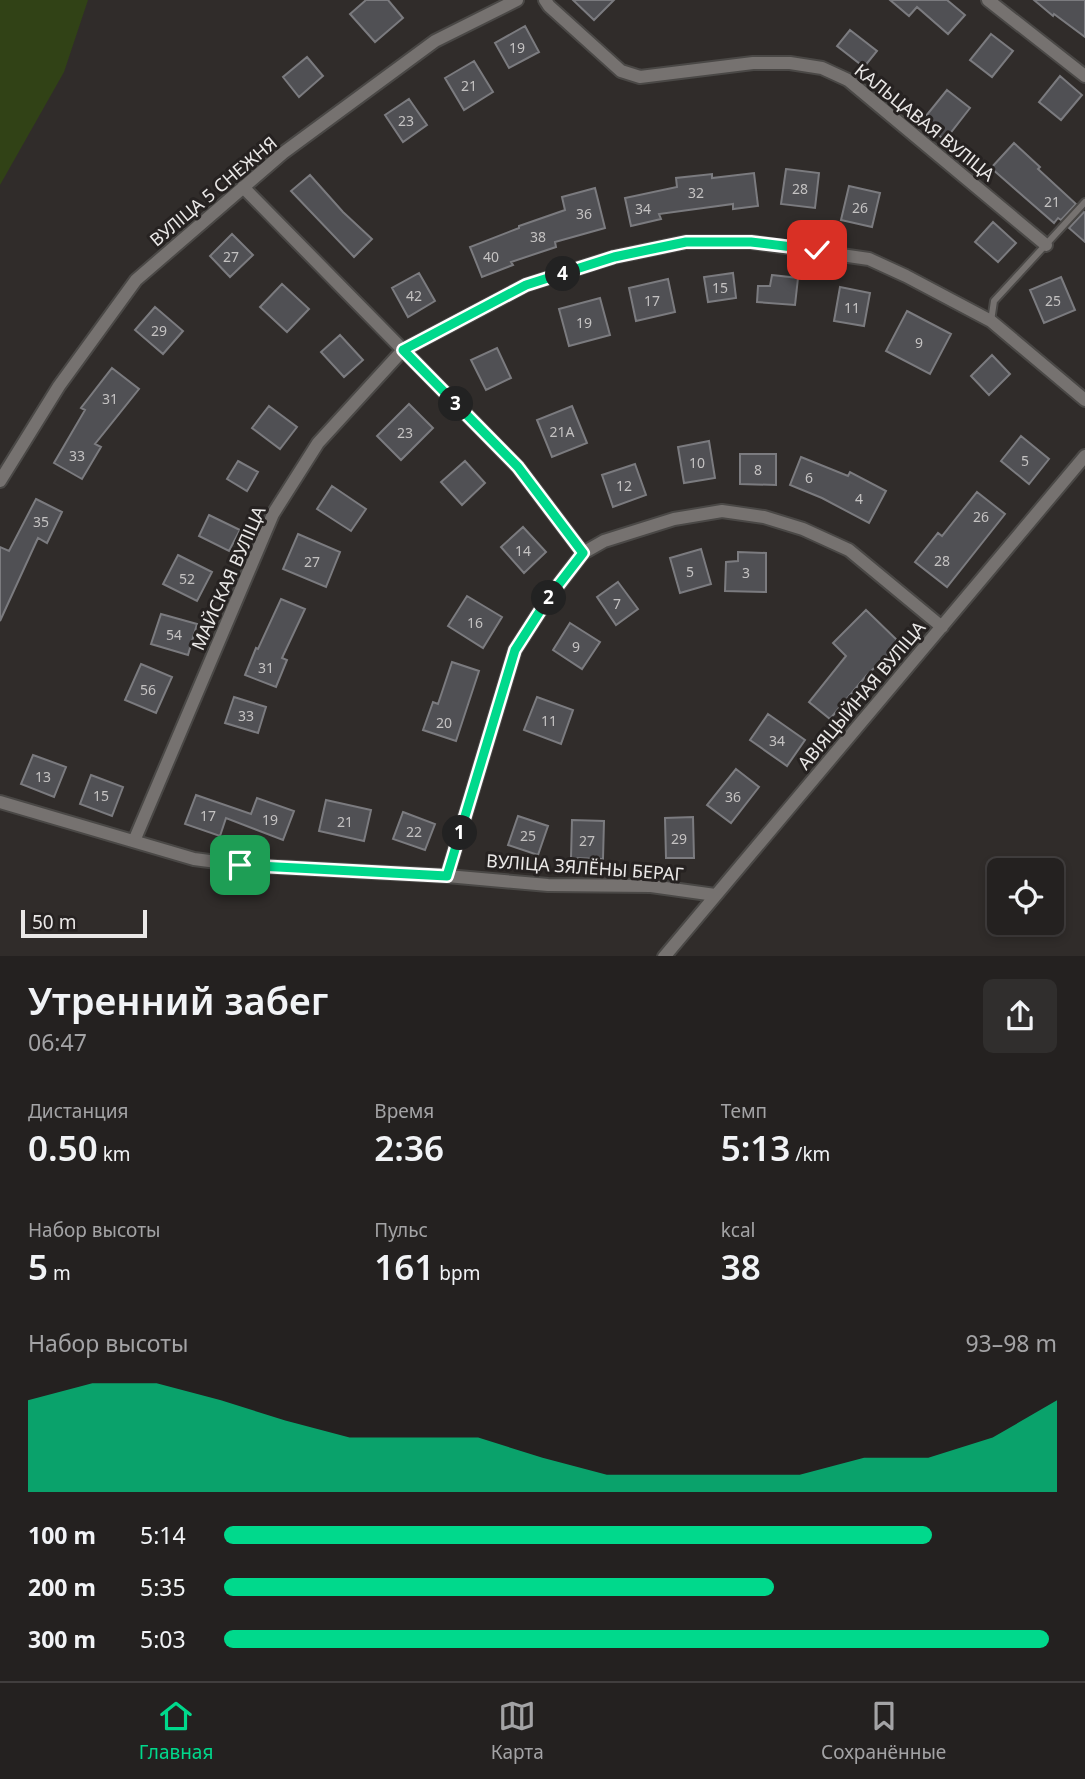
<!DOCTYPE html>
<html lang="ru">
<head>
<meta charset="utf-8">
<style>
  :root { --surface:#242120; --page:#302e2d; --text:#f1f3f6; --muted:#a3a3a5; --line:#413e3e; --accent:#00d98c }
  body { margin:0; font-family:"Noto Sans",sans-serif; background:var(--page); color:var(--text); height:100vh; display:flex; flex-direction:column; font-size:26px; white-space:nowrap }
  * { box-sizing:border-box; margin:0 }
  p { font-size:23px; color:var(--muted) }
  .icon { flex:none; width:38px; height:38px; fill:none; stroke:currentColor; stroke-width:2; stroke-linecap:round; stroke-linejoin:round }
  .map { position:relative; height:956px; overflow:hidden }
  .sheet { display:flex; flex-direction:column; background:var(--surface); flex:1 }
  .sheet>* { flex:none }
  .controls { position:absolute; left:987px; top:858px; display:grid; gap:14px }
  .controls a { display:grid; place-items:center; width:77px; height:77px; border-radius:10px; background:var(--surface); box-shadow:0 4px 10px #0003,0 0 0 2px var(--line); font-size:35px }
  .scale { position:absolute; left:21px; bottom:18px; width:126px; box-sizing:border-box; padding-left:7px; border:4px solid #eae8e7; border-top:0; font-size:19px; line-height:24px; white-space:nowrap; color:#eae8e7; -webkit-text-stroke:5px #262221; paint-order:stroke }
  .pin { position:absolute; display:grid; place-items:center; width:60px; height:60px; color:#fff; margin:-30px; border-radius:14px; box-shadow:0 4px 10px #0006 }
  .km { position:absolute; width:35px; height:35px; margin:-18px; border-radius:50%; background:#222; color:#fff; font-size:19px; line-height:35px; text-align:center }
  .round { display:grid; place-items:center; flex:none; width:74px; height:74px; border-radius:10px; background:var(--page) }
  .overview { display:flex; align-items:center; justify-content:space-between; height:119px; padding:0 28px }
  h1 { font-size:38px; font-weight:600; line-height:52px }
  .stats { display:grid; grid-template-columns:repeat(3,1fr); gap:10px; height:119px; padding:7px 28px }
  .stats div { display:grid; align-content:center }
  .stats b { font-size:35px; font-weight:600 }
  .stats small { font-size:19px; font-weight:400 }
  .stats p { font-size:19px }
  .chart { height:196px; padding:14px 28px }
  .chart p { display:flex; justify-content:space-between }
  .chart svg { width:100%; height:126px; margin-top:7px; fill:var(--accent); opacity:.7 }
  ul { padding:0 28px; list-style:none; font-size:23px }
  li { display:grid; grid-template-columns:112px 84px 1fr; align-items:center; height:52px }
  li i { height:18px; border-radius:9px; background:var(--accent) }
  .dock { display:flex; justify-content:space-around; align-items:center; height:98px; border-top:2px solid var(--line); background:var(--surface); font-size:19px; color:var(--muted) }
  .dock a { display:grid; justify-items:center; gap:4px }
  .dock .selected { color:var(--accent) }
  .map>svg:first-child { display:block }
</style>
</head>
<body>
<div class="map">
<svg width="1085" height="957" viewBox="0 0 1085 957">
  <rect width="100%" height="100%" fill="#302c2a"/>
  <!-- green -->
  <path fill="#314216" d="M0,0h88l-24,72 -64,113z"/>
  <!-- building -->
  <path fill="#505054" stroke="#7b7b7f" stroke-width="2" d="M366,0h22l15,18 -28,24 -25,-28z
    M573,0h41l-20,20z
    M890,0h57l18,15 -17,19 -31,-27 -8,9z
    M1034,0h51v37l-31,-23 -1,2z
    M525,26l14,26 -30,16 -14,-25z
    M850,30l27,21 -13,16 -27,-21z
    M991,34l22,17 -21,26 -22,-17z
    M307,57l16,19 -24,21 -16,-20z
    M474,61l19,31 -29,18 -19,-32z
    M1060,76l22,19 -21,25 -22,-18z
    M947,90l23,18 -25,32 -24,-18z
    M409,99l18,26 -24,17 -18,-27z
    M1014,143l26,24 -2,2 38,35 -15,16 -3,-2 -4,5 -63,-55z
    M786,169l33,4 -4,35 -34,-4z
    M754,173l4,33 -25,3v-5l-74,10 2,5 -30,7 -6,-28 52,-11 -1,-9 36,-4v4z
    M310,175l33,37 29,27 -18,18 -63,-66z
    M849,186l31,7 -8,34 -31,-7z
    M595,188l10,40 -50,14 1,5 -45,15 2,3 -31,12 -12,-30 49,-19v-2l46,-16 -3,-13z
    M1084,212l1,1v29l-16,-14z
    M993,222l23,21 -18,19 -23,-20z
    M232,234l21,21 -23,22 -20,-21z
    M419,273l16,28 -27,16 -16,-29z
    M733,273l3,25 -28,4 -4,-25z
    M772,275l26,3 -3,27 -38,-3 1,-16h12z
    M1061,277l14,33 -31,13 -14,-33z
    M668,279l7,33 -39,9 -7,-33z
    M282,284l27,25 -22,23 -27,-25z
    M840,287l30,6 -6,33 -30,-5z
    M600,298l10,37 -41,11 -10,-37z
    M155,307l28,24 -20,23 -28,-24z
    M907,311l44,23 -21,40 -44,-23z
    M340,335l23,25 -19,17 -23,-25z
    M497,348l14,30 -25,12 -15,-30z
    M992,355l18,19 -21,21 -18,-19z
    M112,368l27,21 -44,55 6,3 -19,32 -28,-16 31,-53 -4,-2z
    M409,404l24,24 -32,32 -24,-24z
    M269,406l28,21 -17,22 -28,-21z
    M572,406l15,37 -35,14 -15,-37z
    M1021,436l28,23 -20,25 -28,-23z
    M709,441l6,37 -31,5 -6,-36z
    M740,454h36v31l-36,-1z
    M801,457l47,19 2,-4 36,19 -17,32 -47,-25 -32,-13z
    M238,461l20,11 -11,19 -20,-12z
    M465,461l20,22 -23,22 -21,-23z
    M635,464l11,31 -33,12 -11,-32z
    M332,486l34,23 -15,22 -34,-22z
    M977,492l28,22 -58,73 -32,-25 23,-29 4,3z
    M36,499l26,13 -15,31 -9,-5 -38,83v-74l9,4z
    M209,515l31,15 -11,21 -30,-15z
    M523,527l23,25 -22,21 -23,-26z
    M298,534l42,18 -14,35 -43,-18z
    M701,549l10,35 -31,9 -10,-35z
    M738,552l28,1v39l-41,-1 1,-29 12,-1z
    M178,555l34,17 -15,29 -34,-17z
    M618,582l20,27 -22,16 -19,-28z
    M467,596l35,21 -19,31 -35,-22z
    M281,599l24,10 -23,49 5,2 -11,27 -31,-12 11,-27 2,1z
    M866,610l34,33 -34,33 -36,43 -21,-17 37,-46 -13,-13z
    M161,614l36,10 -9,31 -37,-11z
    M570,623l30,19 -18,27 -29,-19z
    M452,662l27,9 -23,70 -33,-11 10,-28 5,2z
    M141,664l31,13 -16,36 -31,-13z
    M234,697l32,10 -8,26 -33,-10z
    M537,697l36,13 -12,34 -37,-14z
    M768,714l37,26 -18,26 -37,-26z
    M33,755l33,12 -12,30 -33,-13z
    M736,769l23,18 -28,36 -24,-18z
    M91,775l32,12 -11,29 -32,-12z
    M196,795l55,19 6,-16 37,13 -11,29 -57,-22 -6,18 -35,-12z
    M326,800l45,10 -7,31 -45,-10z
    M403,812l32,12 -10,26 -32,-11z
    M518,816l30,10 -10,29 -30,-10z
    M693,817l1,41h-28l-1,-40z
    M572,820l32,1 -1,38 -32,-1z"/>
  <g fill="none" stroke-linecap="round" stroke-linejoin="round">
    <defs>
      <path id="lane" d="M991,321l3,-20 91,-99"/>
      <path id="street" d="M545,0l4,6 72,65 19,6 113,-14h37l32,5 26,12 198,165
        M988,0l97,76
        M243,187l275,280 65,86
        M0,481l59,-95 77,-106 147,-127 152,-112 82,-41
        M0,802l194,57 46,6 207,11 101,9 103,1 64,9
        M134,841l139,-327 45,-71 85,-93 123,-65 88,-28 72,-15h65l118,17 37,17 85,45 94,79
        M447,876l68,-226 34,-53 34,-44 21,-12 70,-22 48,-8 42,6 39,12 46,21 93,77
        M664,957l421,-501"/>
    </defs>
    <!-- lane casing -->
    <use href="#lane" stroke="#4a4846" stroke-width="10"/>
    <!-- street casing -->
    <use href="#street" stroke="#4a4846" stroke-width="16"/>
    <!-- lane -->
    <use href="#lane" stroke="#767270" stroke-width="6"/>
    <!-- street -->
    <use href="#street" stroke="#767270" stroke-width="12"/>
  </g>
  <g fill="none" stroke-linecap="round" stroke-linejoin="round">
    <defs>
      <path id="route" d="M240,865l207,11 68,-226 34,-53 34,-44 -65,-86 -115,-117 123,-65 88,-28 72,-15h65l66,8"/>
    </defs>
    <!-- route casing -->
    <use href="#route" stroke="#fff" stroke-width="14"/>
    <!-- route -->
    <use href="#route" stroke="#00d98c" stroke-width="9"/>
  </g>
  <g text-anchor="middle" dominant-baseline="central" stroke-width="6" stroke-linejoin="round" paint-order="stroke">
    <!-- number labels -->
    <g font-size="14" fill="#c4c2c2">
      <text x="517" y="47">19</text>
      <text x="469" y="85">21</text>
      <text x="406" y="120">23</text>
      <text x="800" y="188">28</text>
      <text x="696" y="192">32</text>
      <text x="1052" y="201">21</text>
      <text x="860" y="207">26</text>
      <text x="643" y="208">34</text>
      <text x="584" y="213">36</text>
      <text x="538" y="236">38</text>
      <text x="231" y="256">27</text>
      <text x="491" y="256">40</text>
      <text x="720" y="287">15</text>
      <text x="414" y="295">42</text>
      <text x="652" y="300">17</text>
      <text x="1053" y="300">25</text>
      <text x="852" y="307">11</text>
      <text x="584" y="322">19</text>
      <text x="159" y="330">29</text>
      <text x="919" y="342">9</text>
      <text x="110" y="398">31</text>
      <text x="562" y="431">21А</text>
      <text x="405" y="432">23</text>
      <text x="77" y="455">33</text>
      <text x="1025" y="460">5</text>
      <text x="697" y="462">10</text>
      <text x="758" y="469">8</text>
      <text x="809" y="477">6</text>
      <text x="624" y="485">12</text>
      <text x="859" y="498">4</text>
      <text x="981" y="516">26</text>
      <text x="41" y="521">35</text>
      <text x="523" y="550">14</text>
      <text x="942" y="560">28</text>
      <text x="312" y="561">27</text>
      <text x="690" y="571">5</text>
      <text x="746" y="572">3</text>
      <text x="187" y="578">52</text>
      <text x="617" y="603">7</text>
      <text x="475" y="622">16</text>
      <text x="174" y="634">54</text>
      <text x="576" y="646">9</text>
      <text x="266" y="667">31</text>
      <text x="148" y="689">56</text>
      <text x="246" y="715">33</text>
      <text x="549" y="720">11</text>
      <text x="444" y="722">20</text>
      <text x="777" y="740">34</text>
      <text x="43" y="776">13</text>
      <text x="101" y="795">15</text>
      <text x="733" y="796">36</text>
      <text x="208" y="815">17</text>
      <text x="270" y="819">19</text>
      <text x="345" y="821">21</text>
      <text x="414" y="831">22</text>
      <text x="528" y="835">25</text>
      <text x="679" y="838">29</text>
      <text x="587" y="840">27</text>
    </g>
    <!-- street labels -->
    <g font-size="18" fill="#eae8e7" stroke="#262221">
      <text transform="translate(925 122) rotate(39)">КАЛЬЦАВАЯ ВУЛІЦА</text>
      <text transform="translate(213 191) rotate(-40)">ВУЛІЦА 5 СНЕЖНЯ</text>
      <text transform="translate(228 578) rotate(-66)">МАЙСКАЯ ВУЛІЦА</text>
      <text transform="translate(861 695) rotate(-50)">АВІЯЦЫЙНАЯ ВУЛІЦА</text>
      <text transform="translate(585 867) rotate(4)">ВУЛІЦА ЗЯЛЁНЫ БЕРАГ</text>
    </g>
  </g>
</svg>
<div class="controls">
<a><svg class="icon" aria-label="locate" viewBox="0 0 24 24"><circle cx="12" cy="12" r="6"/><path d="M12 2v4M12 18v4M2 12h4M18 12h4"/></svg></a>
</div>
<div class="scale">50 m</div>
<div class="pin" style="left:240px;top:865px;background:#1e9e55"><svg class="icon" aria-label="arrive" viewBox="0 0 24 24"><path d="M6 21V4h12l-3 4 3 4H6"/></svg></div>
<div class="pin" style="left:817px;top:250px;background:#d93025"><svg class="icon" aria-label="check" viewBox="0 0 24 24"><path d="M5 12l5 5 9-10"/></svg></div>
<b class="km" style="left:460px;top:833px">1</b>
<b class="km" style="left:549px;top:598px">2</b>
<b class="km" style="left:456px;top:404px">3</b>
<b class="km" style="left:563px;top:274px">4</b>
</div>
<section class="sheet">
<div class="overview"><div><h1>Утренний забег</h1><p>06:47</p></div><a class="round"><svg class="icon" aria-label="share" viewBox="0 0 24 24"><path d="M12 15V3M7 8l5-5 5 5M5 13v7h14v-7"/></svg></a></div>
<div class="stats">
<div><p>Дистанция</p><b>0.50<small> km</small></b></div>
<div><p>Время</p><b>2:36</b></div>
<div><p>Темп</p><b>5:13<small> /km</small></b></div>
</div>
<div class="stats">
<div><p>Набор высоты</p><b>5<small> m</small></b></div>
<div><p>Пульс</p><b>161<small> bpm</small></b></div>
<div><p>kcal</p><b>38</b></div>
</div>
<div class="chart"><p><span>Набор высоты</span>93–98 m</p>
<svg viewBox="0 0 160 44" preserveAspectRatio="none"><path d="M0 44V12L10 6L20 6L30 12L40 19L50 25L60 25L70 25L80 32L90 38L100 38L110 38L120 38L130 32L140 32L150 25L160 12V44z"/></svg>
</div>
<ul>
<li><b>100 m</b>5:14<i style="width:85%"></i></li>
<li><b>200 m</b>5:35<i style="width:66%"></i></li>
<li><b>300 m</b>5:03<i style="width:99%"></i></li>
</ul>
</section>
<nav class="dock">
<a class="selected"><svg class="icon" aria-label="home" viewBox="0 0 24 24"><path d="M3 11l9-7 9 7M6 9v11h12V9"/></svg>Главная</a>
<a><svg class="icon" aria-label="map" viewBox="0 0 24 24"><path d="M3 6l6-2 6 2 6-2v14l-6 2-6-2-6 2zM9 4v14M15 6v14"/></svg>Карта</a>
<a><svg class="icon" aria-label="saved" viewBox="0 0 24 24"><path d="M7 4h10v16l-5-4-5 4z"/></svg>Сохранённые</a>
</nav>
</body>
</html>
